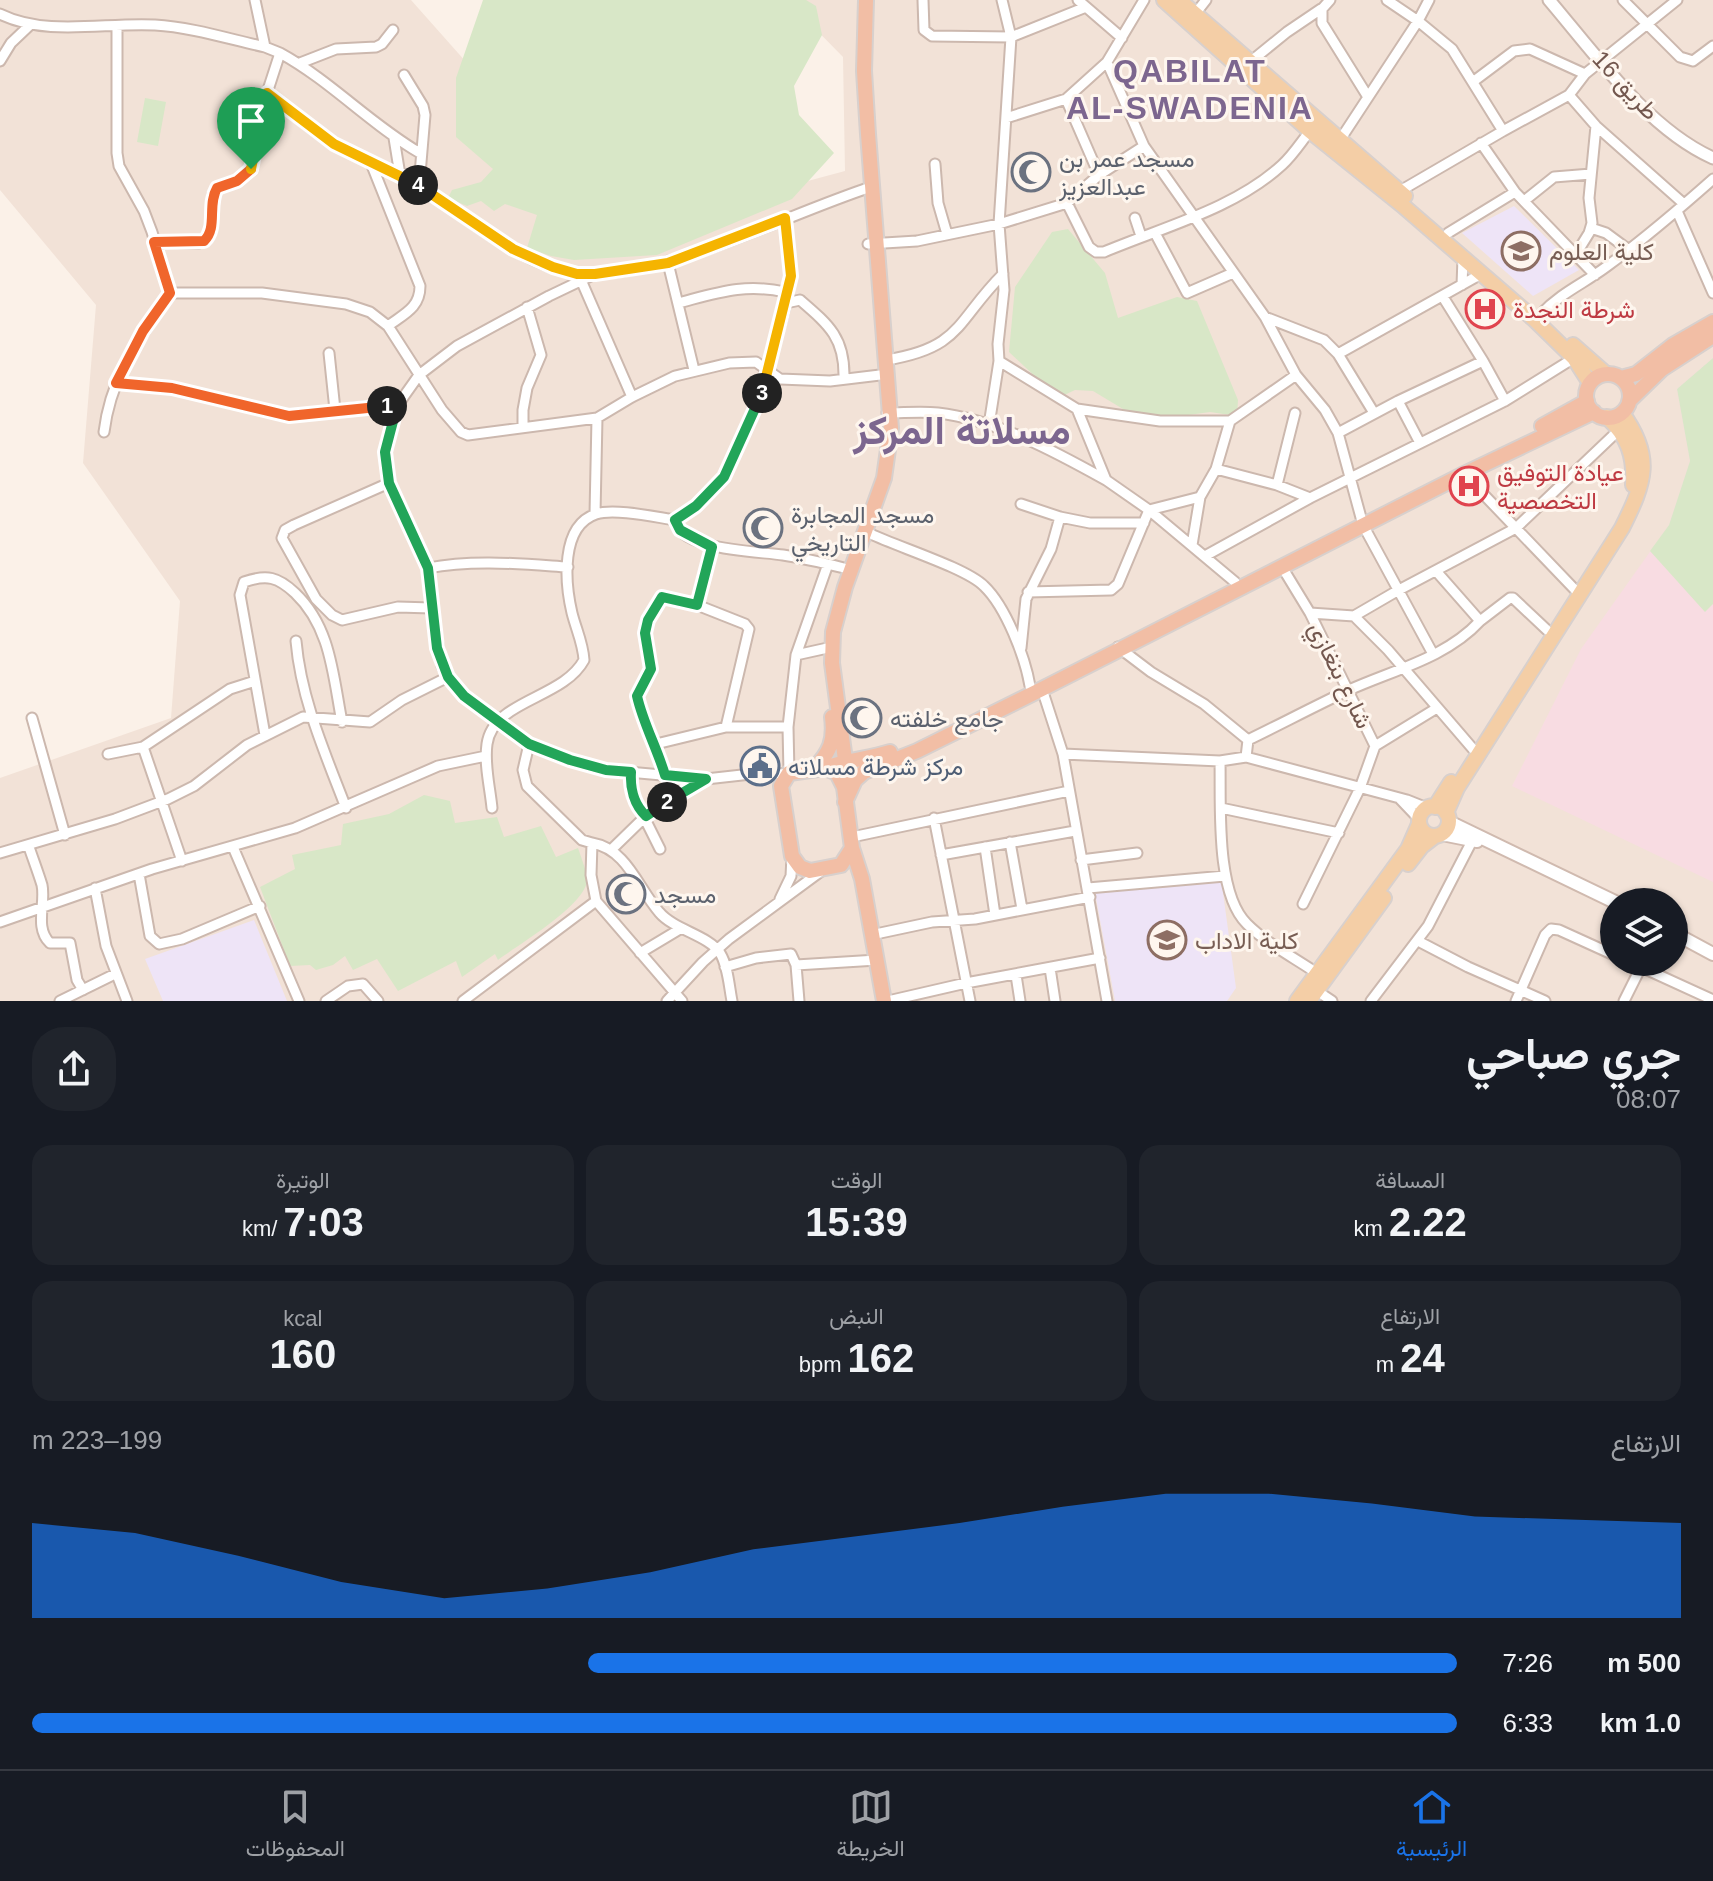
<!DOCTYPE html>
<html lang="ar">
<head>
<meta charset="utf-8">
<style>
  :root { --surface:#171b24; --page:#20242c; --text:#f1f3f6; --muted:#9ea1a6; --line:#363941; --accent:#1a73e8 }
  body { margin:0; font-family:Arial,Vazirmatn,sans-serif; background:var(--page); color:var(--text); direction:rtl; height:100vh; display:flex; flex-direction:column; font-size:30px; white-space:nowrap }
  * { box-sizing:border-box; margin:0 }
  p { font-size:26px; color:var(--muted) }
  .icon { flex:none; width:44px; height:44px; fill:none; stroke:currentColor; stroke-width:2; stroke-linecap:round; stroke-linejoin:round }
  .map { position:relative; height:1001px; overflow:hidden; direction:ltr }
  .sheet { display:flex; flex-direction:column; background:var(--surface); flex:1 }
  .sheet>* { flex:none }
  .fabs { position:absolute; left:1600px; top:888px; display:grid; gap:16px }
  .fabs a { display:grid; place-items:center; width:88px; height:88px; border-radius:50%; background:var(--surface); box-shadow:0 2px 6px #0004; font-size:40px }
  .pin { position:absolute; display:grid; place-items:center; width:68px; height:68px; color:#fff; margin:-82px -34px; border-radius:50% 50% 50% 0; rotate:-45deg; box-shadow:0 0 8px #0007 }
  .pin .icon { rotate:45deg }
  .km { position:absolute; width:40px; height:40px; margin:-20px; border-radius:50%; background:#222; color:#fff; font-size:22px; line-height:40px; text-align:center }
  .round { display:grid; place-items:center; flex:none; width:84px; height:84px; border-radius:32px; background:var(--page) }
  .head { display:flex; align-items:center; justify-content:space-between; height:136px; padding:0 32px }
  h1 { font-size:44px; font-weight:700; line-height:60px }
  .figures { display:grid; grid-template-columns:repeat(3,1fr); gap:12px; height:136px; padding:8px 32px }
  .figures div { display:grid; align-content:center; border-radius:20px; background:var(--page); text-align:center }
  .figures b { font-size:40px; font-weight:700 }
  .figures small { font-size:22px; font-weight:400 }
  .figures p { font-size:22px }
  .chart { height:224px; padding:16px 32px }
  .chart p { display:flex; justify-content:space-between }
  .chart svg { width:100%; height:144px; margin-top:8px; fill:var(--accent); opacity:.7 }
  ul { padding:0 32px; list-style:none; font-size:26px }
  li { display:grid; grid-template-columns:128px 96px 1fr; align-items:center; height:60px }
  li i { height:20px; border-radius:10px; background:var(--accent) }
  .tabs { display:flex; justify-content:space-around; align-items:center; height:112px; border-top:2px solid var(--line); background:var(--surface); font-size:22px; color:var(--muted) }
  .tabs a { display:grid; justify-items:center; gap:4px }
  .tabs .selected { color:var(--accent) }
  .map>svg:first-child { display:block }
</style>
</head>
<body>
<div class="map">
<svg width="1713" height="1001" viewBox="0 0 1713 1001">
  <rect width="100%" height="100%" fill="#fbf1e8"/>
  <!-- residential -->
  <path fill="#f2e2d7" fill-rule="evenodd" d="M0,0h411l206,232 228,-61 -2,-114 -56,-57h926v1001h-1713v-223l171,-60 9,-117 -97,-138 13,-158 -96,-115zM1614,902h60v60h-60z"/>
  <!-- education -->
  <path fill="#eee4f7" d="M1514,206l65,64 -46,26 -71,-63z
    M1221,878l15,110 -9,13h-112l-20,-108z
    M254,920l33,81h-124l-18,-42z"/>
  <!-- medical -->
  <path fill="#f8dce2" d="M1713,358v524l-201,-96 69,-137 88,-124 21,-64 -13,-72z"/>
  <!-- green -->
  <path fill="#d8e7c7" d="M483,0h323l10,6 6,29 -28,51 5,29 35,38 -42,46 -135,56 -83,5 -23,-4 -24,-8 10,-33 -32,-11 -11,7 -13,-10 -14,5 -19,-8 4,-8 29,-8 12,-13 -37,-32v-59z
    M145,98l21,4 -8,44 -21,-4z
    M1068,229l37,44 13,45 59,-21 20,4 41,99 -1,16 -27,-4 -43,6 -39,-6 -35,-21 -18,-1 -17,8 -49,-46 6,-65 37,-55z
    M1713,358v246l-8,8 -55,-61 19,-26 21,-64 -13,-72z
    M424,795l26,6 5,22 42,-6 7,20 37,-11 15,31 22,-9c3,9 8,21 9,31 1,25 -69,66 -89,81l-3,-6 -33,23 -6,-16 -58,30 -21,-32 -24,11 -8,-14 -12,9 -17,5 -6,-5 -20,1 -30,-79 35,-18 -3,-14 49,-10 2,-21 46,-10z"/>
  <g fill="none" stroke-linecap="round" stroke-linejoin="round">
    <defs>
      <path id="minor" d="M255,0l10,47
        M923,0l1,30 8,6 79,1 75,-30
        M1078,0l44,38
        M1330,0l-8,9v14l46,74
        M1387,0l31,21 34,28 51,82 -103,60
        M1623,0l57,57 13,4 20,-15
        M0,14c47,23 105,8 155,11 36,2 74,14 110,22l15,6 -13,40 -16,76 -14,12 -20,7 -4,6 -4,43 -10,6 -45,-1
        M1195,14l11,-14
        M280,53c51,28 90,71 140,100
        M0,61l11,-18 20,-19
        M1107,62l37,84 121,171 31,58 29,35 13,23 25,92 70,129
        M1250,62l37,-30 34,-23
        M300,63l36,-14 40,-2 6,-3 11,-14
        M404,75l19,31 2,9 -6,71
        M1474,81l40,-30 16,-2 55,25
        M267,93c22,17 44,37 68,52 26,15 56,24 82,40 50,31 115,92 177,89 92,-5 189,-58 277,-87
        M1569,95l27,31 88,78
        M1066,99l33,76
        M1006,118l60,-19 41,-37 37,-62
        M1503,131l66,-36 16,-21 92,-74
        M394,138l6,37
        M1338,143l80,-122 11,-21
        M1481,143l34,49 80,83
        M371,163l49,123c0,22 -16,28 -32,40
        M935,164l3,39 9,31
        M1524,201l30,-24 37,-3
        M1067,203l22,44 7,5h8c59,-25 130,-43 178,-87 11,-10 19,-23 28,-34
        M1677,211l36,82
        M1135,218l6,18
        M1591,228l15,5 23,17
        M1155,233l32,60 46,-20
        M1448,233l67,-41
        M868,244l49,-3 82,-17 68,-21 32,-28 45,-29
        M1576,254l13,-21 3,-10 -3,-25 7,-72
        M668,263l26,107
        M595,274l-46,22 -92,50 -38,29 -22,31 -12,46 4,31 39,85 3,40 11,58 6,11 16,19 33,26 32,22 41,16 36,10 100,9 54,-6 27,1
        M581,280l51,117
        M1462,285l1,-27
        M170,293h92l84,11 24,8 18,14 54,84 19,22 7,3 129,-17 35,-21 43,-21 54,-13 27,-1 24,17 50,2 50,-6
        M1443,297l40,64 22,40
        M678,303c39,-10 66,-20 107,-11l1,11 14,-3c29,25 45,38 44,78
        M1541,314c21,-22 42,-30 65,-47 38,-28 72,-57 107,-88
        M1265,317l59,23 14,14 36,59
        M329,353l6,57
        M1338,354l143,-80
        M886,360c76,-12 70,-39 117,-86
        M999,361l78,48 29,71 43,30 86,72
        M116,383l56,5 117,28 75,-9 33,-1
        M1398,401l22,42
        M1077,409l83,12h70l66,-46
        M887,413c17,0 34,-2 51,0 59,7 116,38 168,67
        M989,425l10,-64 -1,-17 6,-54 -5,-66 12,-187 -9,-37
        M523,426v-16l4,-22 14,-33 -14,-48
        M104,432c7,-57 35,-92 66,-139l-18,-61 -8,-21 -25,-45 -2,-13v-127
        M1338,433l60,-32 85,-40
        M1216,469l61,16 33,13
        M1464,474l116,121
        M389,483l-95,42 -9,5 -3,8 34,61 16,16 10,5 56,-13 33,1
        M1277,485l18,-72
        M1021,504l39,13 30,6h54
        M595,514l2,-96
        M675,520c4,31 83,31 108,35 20,3 41,8 61,13
        M865,528l6,6c27,13 95,34 113,52 22,21 41,71 46,100
        M1192,545l8,-48 16,-28 14,-48
        M1205,556l105,-58 195,-97 69,-43
        M1282,567l28,46 65,133 -15,42 -57,116
        M428,568c45,-9 94,-4 140,-1
        M1028,592l83,-2 7,-6 31,-74 51,-13
        M697,605l15,-58
        M1310,613l44,3 34,34 85,99
        M1354,616l43,-25 119,-63 104,-99
        M1480,621l30,-23h3l34,32
        M296,641c5,58 29,112 50,167
        M1118,647l33,25 53,32 44,36
        M1021,648l5,-49 25,-50 9,-32
        M796,655l36,-8
        M1042,689l21,65 44,247
        M32,718l33,117
        M265,735l-25,-140 4,-13c23,-8 34,-5 51,11 36,34 38,83 47,129
        M529,744l-6,26 4,16 55,54 10,3 -1,32 5,26 86,100
        M656,744l70,-17h62
        M1375,746l62,-38
        M143,747l39,114
        M108,754l35,-7 87,-58 25,-8
        M1063,754l157,7 26,-4 161,43 20,8
        M1246,757l2,-17c33,-16 67,-34 101,-50 44,-20 97,-32 131,-69l-44,-50
        M1220,761c1,43 -5,132 27,163 20,20 48,34 71,50
        M631,772l2,23 27,54
        M789,773l-1,-46 8,-72 32,-91
        M665,775c-8,-27 -22,-51 -28,-79l14,-27 -6,-36 3,-13 14,-23 35,8 48,19 4,5 -23,98
        M1400,799l19,20
        M492,808c-2,-21 -8,-43 -5,-64 6,-44 76,-45 97,-84 -1,-17 -8,-31 -12,-47 -7,-30 -12,-87 24,-99 18,-6 59,3 79,6l21,-14 28,-29 35,-75 27,-99 5,-27 -6,-58
        M1221,808l118,25
        M934,818l36,183
        M852,837l217,-46
        M1010,842l12,67
        M592,843c35,6 46,45 67,69 15,18 49,23 61,41 8,13 9,33 12,48
        M29,847c4,12 9,25 13,38 4,18 -8,43 8,58h20l7,37 6,10
        M233,847l66,154
        M985,847l10,68
        M612,849l38,-37 54,-32
        M0,853l115,-34 53,-20 26,-13 53,-41 56,-28 67,5 32,-22 46,-23
        M941,855l134,-24
        M1081,860l56,-7
        M139,874l11,62 9,8 23,-5 78,-33
        M95,888l11,58 21,55
        M1088,888l137,-12
        M780,899l11,-23 1,-20
        M0,922l152,-53 143,-41 143,-62 48,-10
        M871,935l61,-13 43,-3 115,-22
        M1418,941l50,26 77,34
        M640,953l40,-24
        M1630,962l83,38
        M796,965l81,-5
        M725,967l31,-9 35,-4 5,11 3,36
        M1050,968l5,33
        M1016,975l4,26
        M1317,991l15,10
        M60,1001l55,-27
        M326,1001l22,-15 15,-2 15,17
        M463,1001l133,-100
        M667,1001l36,-39 26,-23 91,-67
        M888,1001l78,-18 134,-25
        M1371,1001l57,-75 44,-85
        M1516,1001l29,-66 6,-6 8,1 55,25
        M1624,1001l17,-34"/>
      <path id="tertiary" d="M1549,0c46,54 99,129 164,158"/>
      <path id="secondary" d="M1449,822l166,80
        M1442,834l35,7
        M1674,933l39,21"/>
      <path id="primary" d="M1164,0l146,131 92,74 133,115 39,38 16,25
        M1179,0l226,196
        M1573,345l33,29
        M1607,417c21,19 28,40 26,68
        M1419 821a15 15 0 1 1 30 0a15 15 0 1 1-30 0Z
        M1435,807l16,-25
        M1446,813l11,-25 165,-260c23,-46 32,-71 0,-115
        M1408,864l14,-18 13,-10
        M1297,1001l111,-152 11,-25
        M1309,1001l75,-103"/>
      <path id="trunk" d="M1586 396a22 22 0 1 1 44 0a22 22 0 1 1-44 0Z
        M1621,378l15,-4 37,-29 40,-23
        M1629,401l33,-32 51,-33
        M1542,426l45,-25
        M825,768c21,-8 43,-9 65,-16
        M825,768l12,5 7,14 8,61 -11,17 -31,6 -10,-4 -8,-11 -11,-70 8,-13z
        M814,769c16,-17 21,-28 18,-52
        M844,787l1,-27 -13,-97 1,-31 12,-45 39,-109 7,-50 -23,-294 -4,-63 2,-71
        M845,802l10,-22 9,-8 53,-21 125,-62 422,-215 130,-62
        M852,848l10,31 22,122"/>
    </defs>
    <!-- minor casing -->
    <use href="#minor" stroke="#ccb8ae" stroke-width="13"/>
    <!-- tertiary casing -->
    <use href="#tertiary" stroke="#ccb8ae" stroke-width="15"/>
    <!-- secondary casing -->
    <use href="#secondary" stroke="#d0baaf" stroke-width="16"/>
    <!-- primary casing -->
    <use href="#primary" stroke="#d8d0cd" stroke-width="18"/>
    <!-- trunk casing -->
    <use href="#trunk" stroke="#d8d0cd" stroke-width="18"/>
    <!-- minor -->
    <use href="#minor" stroke="#fff" stroke-width="9"/>
    <!-- tertiary -->
    <use href="#tertiary" stroke="#fff" stroke-width="11"/>
    <!-- secondary -->
    <use href="#secondary" stroke="#fff" stroke-width="12"/>
    <!-- primary -->
    <use href="#primary" stroke="#f4cea6" stroke-width="14"/>
    <!-- trunk -->
    <use href="#trunk" stroke="#f2bea5" stroke-width="14"/>
  </g>
  <g fill="none" stroke-linecap="round" stroke-linejoin="round">
    <defs>
      <path id="split-1" d="M251,169l-14,12 -20,7c-10,17 1,40 -13,53l-50,1 16,51 -27,38 -27,52 56,5 117,28 98,-10"/>
      <path id="split-2" d="M387,406h10l-12,46 4,31 39,85 9,80 11,29 16,19 65,48 41,16 36,10 25,2c-1,16 3,33 15,44l21,-14"/>
      <path id="split-3" d="M667,802l39,-23 -41,-4c-8,-27 -22,-52 -28,-79l14,-27 -6,-36 3,-13 14,-23 35,8 15,-58 -32,-17 -5,-10 21,-14 28,-29 38,-84"/>
      <path id="split-4" d="M418,185l95,64 40,18 24,7h18l73,-11 117,-45 6,58 -29,117"/>
      <path id="split-5" d="M251,169l16,-76 67,51 84,41"/>
    </defs>
    <!-- split-1 casing -->
    <use href="#split-1" stroke="#fff" stroke-width="16"/>
    <!-- split-2 casing -->
    <use href="#split-2" stroke="#fff" stroke-width="16"/>
    <!-- split-3 casing -->
    <use href="#split-3" stroke="#fff" stroke-width="16"/>
    <!-- split-4 casing -->
    <use href="#split-4" stroke="#fff" stroke-width="16"/>
    <!-- split-5 casing -->
    <use href="#split-5" stroke="#fff" stroke-width="16"/>
    <!-- split-1 -->
    <use href="#split-1" stroke="#f0652b" stroke-width="10"/>
    <!-- split-2 -->
    <use href="#split-2" stroke="#22a559" stroke-width="10"/>
    <!-- split-3 -->
    <use href="#split-3" stroke="#22a559" stroke-width="10"/>
    <!-- split-4 -->
    <use href="#split-4" stroke="#f5b400" stroke-width="10"/>
    <!-- split-5 -->
    <use href="#split-5" stroke="#f5b400" stroke-width="10"/>
  </g>
  <!-- icons -->
  <defs>
    <symbol id="mosque-ring" viewBox="-11 -11 22 22"><circle r="9.5" fill="#fef6ee" stroke="#6b7280" stroke-width="1.5"/><path d="M3.5-4.9A6 6 0 1 0 3.5 4.9A5 5 0 1 1 3.5-4.9Z" fill="#6b7280"/></symbol>
    <symbol id="university-ring" viewBox="-11 -11 22 22"><circle r="9.5" fill="#fef6ee" stroke="#8d6e63" stroke-width="1.5"/><path d="M0-5L7-2L0 1L-7-2ZM-4 1L0 2.5L4 1V4Q0 6-4 4Z" fill="#8d6e63"/></symbol>
    <symbol id="hospital-ring" viewBox="-11 -11 22 22"><circle r="9.5" fill="#fef6ee" stroke="#e0444e" stroke-width="1.5"/><path d="M-5-5h3v3.5h4V-5h3V5h-3V1.5h-4V5h-3Z" fill="#e0444e"/></symbol>
    <symbol id="civic-ring" viewBox="-11 -11 22 22"><circle r="9.5" fill="#fef6ee" stroke="#5c6f8a" stroke-width="1.5"/><path d="M-.6-6.5H3V-4.5H.6V-3L4-1V1h2V6H-6V1h2V-1L-.6-3ZM-1.2 2.5V6h2.4V2.5Z" fill="#5c6f8a"/></symbol>
  </defs>
  <g fill-rule="evenodd">
    <use href="#mosque-ring" x="1009" y="150" width="44" height="44"/>
    <use href="#university-ring" x="1499" y="229" width="44" height="44"/>
    <use href="#hospital-ring" x="1463" y="287" width="44" height="44"/>
    <use href="#hospital-ring" x="1447" y="464" width="44" height="44"/>
    <use href="#mosque-ring" x="741" y="506" width="44" height="44"/>
    <use href="#mosque-ring" x="840" y="696" width="44" height="44"/>
    <use href="#civic-ring" x="738" y="744" width="44" height="44"/>
    <use href="#mosque-ring" x="604" y="872" width="44" height="44"/>
    <use href="#university-ring" x="1145" y="918" width="44" height="44"/>
  </g>
  <g text-anchor="middle" dominant-baseline="central" stroke-width="6" stroke-linejoin="round" paint-order="stroke">
    <!-- street labels -->
    <g font-size="24" fill="#73574e" stroke="#fef6ee">
      <text transform="translate(1626 85) rotate(47)">طريق 16</text>
      <text transform="translate(1341 675) rotate(64)">شارع بنغازي</text>
    </g>
    <!-- worship labels -->
    <g font-size="24" fill="#5b616d" stroke="#fef6ee" text-anchor="start">
      <text x="1059" y="158">مسجد عمر بن<tspan x="1059" dy="28">عبدالعزيز</tspan></text>
      <text x="791" y="514">مسجد المجابرة<tspan x="791" dy="28">التاريخي</tspan></text>
      <text x="890" y="718">جامع خلفته</text>
      <text x="654" y="894">مسجد</text>
    </g>
    <!-- education labels -->
    <g font-size="24" fill="#785e54" stroke="#fef6ee" text-anchor="start">
      <text x="1549" y="251">كلية العلوم</text>
      <text x="1195" y="940">كلية الاداب</text>
    </g>
    <!-- health labels -->
    <g font-size="24" fill="#be3a42" stroke="#fef6ee" text-anchor="start">
      <text x="1513" y="309">شرطة النجدة</text>
      <text x="1497" y="472">عيادة التوفيق<tspan x="1497" dy="28">التخصصية</tspan></text>
    </g>
    <!-- service labels -->
    <g font-size="24" fill="#4e5e75" stroke="#fef6ee" text-anchor="start">
      <text x="788" y="766">مركز شرطة مسلاته</text>
    </g>
    <!-- district labels -->
    <g font-size="32" font-weight="bold" letter-spacing="2" fill="#7c668f" stroke="#fef6ee">
      <text x="1190" y="71">QABILAT<tspan x="1190" dy="37">AL-SWADENIA</tspan></text>
    </g>
    <!-- town labels -->
    <g font-size="40" font-weight="bold" fill="#7c668f" stroke="#fef6ee">
      <text x="962" y="430">مسلاتة المركز</text>
    </g>
  </g>
</svg>
<div class="fabs">
<a><svg class="icon" aria-label="layers" viewBox="0 0 24 24"><path d="M12 4l9 5-9 5-9-5zM3 14l9 5 9-5"/></svg></a>
</div>
<div class="pin" style="left:251px;top:169px;background:#1e9e55"><svg class="icon" aria-label="arrive" viewBox="0 0 24 24"><path d="M6 21V4h12l-3 4 3 4H6"/></svg></div>
<b class="km" style="left:387px;top:406px">1</b>
<b class="km" style="left:667px;top:802px">2</b>
<b class="km" style="left:762px;top:393px">3</b>
<b class="km" style="left:418px;top:185px">4</b>
</div>
<section class="sheet">
<div class="head"><div><h1>جري صباحي</h1><p>08:07</p></div><a class="round"><svg class="icon" aria-label="share" viewBox="0 0 24 24"><path d="M12 15V3M7 8l5-5 5 5M5 13v7h14v-7"/></svg></a></div>
<div class="figures">
<div><p>المسافة</p><b>2.22<small> km</small></b></div>
<div><p>الوقت</p><b>15:39</b></div>
<div><p>الوتيرة</p><b>7:03<small> /km</small></b></div>
</div>
<div class="figures">
<div><p>الارتفاع</p><b>24<small> m</small></b></div>
<div><p>النبض</p><b>162<small> bpm</small></b></div>
<div><p>kcal</p><b>160</b></div>
</div>
<div class="chart"><p><span>الارتفاع</span>199–223 m</p>
<svg viewBox="0 0 160 44" preserveAspectRatio="none"><path d="M0 44V15L10 18L20 25L30 33L40 38L50 35L60 30L70 23L80 19L90 15L100 10L110 6L120 6L130 9L140 13L150 14L160 15V44z"/></svg>
</div>
<ul>
<li><b>500 m</b>7:26<i style="width:61%"></i></li>
<li><b>1.0 km</b>6:33<i style="width:100%"></i></li>
</ul>
</section>
<nav class="tabs">
<a class="selected"><svg class="icon" aria-label="home" viewBox="0 0 24 24"><path d="M3 11l9-7 9 7M6 9v11h12V9"/></svg>الرئيسية</a>
<a><svg class="icon" aria-label="map" viewBox="0 0 24 24"><path d="M3 6l6-2 6 2 6-2v14l-6 2-6-2-6 2zM9 4v14M15 6v14"/></svg>الخريطة</a>
<a><svg class="icon" aria-label="saved" viewBox="0 0 24 24"><path d="M7 4h10v16l-5-4-5 4z"/></svg>المحفوظات</a>
</nav>
</body>
</html>
